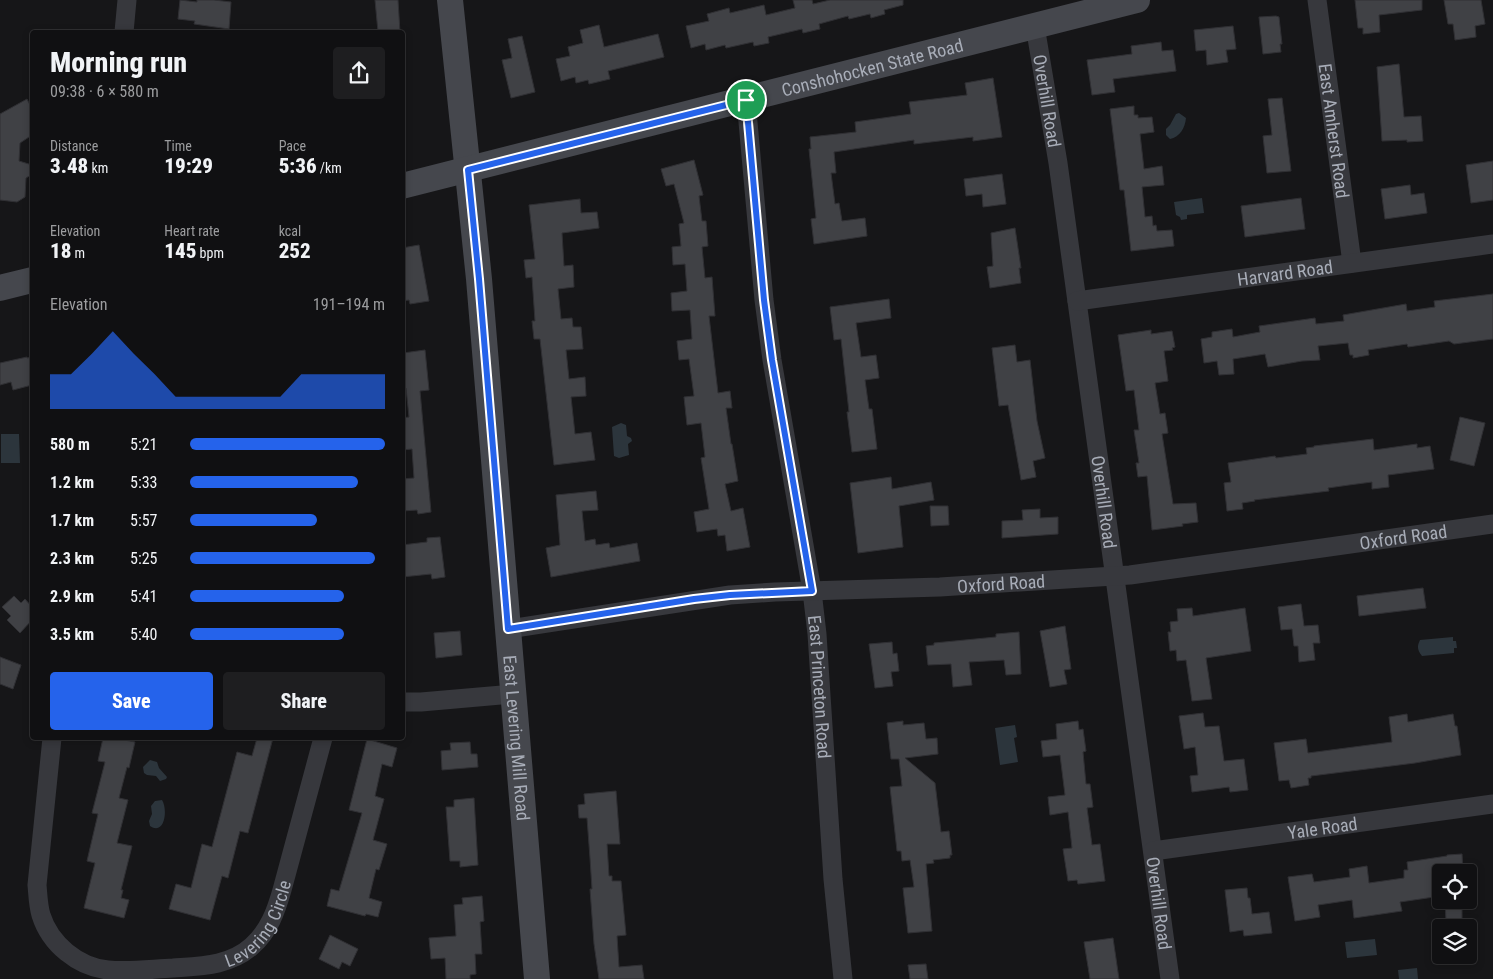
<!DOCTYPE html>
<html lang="en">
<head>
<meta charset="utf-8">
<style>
  :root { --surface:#101012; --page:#1e1e20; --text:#f1f3f6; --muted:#9c9d9f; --line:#303032; --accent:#2563eb }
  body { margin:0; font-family:"Roboto Condensed",sans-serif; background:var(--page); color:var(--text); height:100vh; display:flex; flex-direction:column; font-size:19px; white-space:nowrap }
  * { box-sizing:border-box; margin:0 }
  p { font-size:16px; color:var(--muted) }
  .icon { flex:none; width:28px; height:28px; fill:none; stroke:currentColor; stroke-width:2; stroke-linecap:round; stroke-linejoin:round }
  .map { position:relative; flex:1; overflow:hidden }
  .panel { position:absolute; left:30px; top:30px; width:375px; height:710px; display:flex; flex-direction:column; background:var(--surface); border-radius:5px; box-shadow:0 2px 8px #0003,0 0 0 1px var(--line) }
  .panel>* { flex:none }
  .buttons { position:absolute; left:1432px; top:864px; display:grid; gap:10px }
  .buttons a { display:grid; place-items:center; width:45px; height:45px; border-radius:5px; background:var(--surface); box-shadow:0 2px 8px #0003,0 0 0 1px var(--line); font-size:25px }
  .pin { position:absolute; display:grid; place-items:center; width:42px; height:42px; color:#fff; margin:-21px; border:2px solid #fff; border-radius:50%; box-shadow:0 1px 5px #0007 }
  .round { display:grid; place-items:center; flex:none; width:52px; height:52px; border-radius:5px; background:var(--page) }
  .head { display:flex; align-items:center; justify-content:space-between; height:85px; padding:0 20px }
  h1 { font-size:28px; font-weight:800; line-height:38px }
  .metrics { display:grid; grid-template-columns:repeat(3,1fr); gap:8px; height:85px; padding:5px 20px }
  .metrics div { display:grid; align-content:center }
  .metrics b { font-size:21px; font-weight:800 }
  .metrics small { font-size:14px; font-weight:400 }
  .metrics p { font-size:14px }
  .chart { height:140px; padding:10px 20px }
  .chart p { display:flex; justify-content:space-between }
  .chart svg { width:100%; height:90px; margin-top:5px; fill:var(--accent); opacity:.7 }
  .primary-button { display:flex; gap:10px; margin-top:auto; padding:10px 20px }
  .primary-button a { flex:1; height:58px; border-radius:5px; background:var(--accent); color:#fff; font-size:20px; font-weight:800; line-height:58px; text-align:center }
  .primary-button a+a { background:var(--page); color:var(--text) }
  ul { padding:0 20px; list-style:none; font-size:16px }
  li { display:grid; grid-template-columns:80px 60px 1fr; align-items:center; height:38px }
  li i { height:12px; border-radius:6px; background:var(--accent) }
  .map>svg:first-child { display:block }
</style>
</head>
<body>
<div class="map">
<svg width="1493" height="979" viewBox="0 0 1493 979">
  <rect width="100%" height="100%" fill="#161618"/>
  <!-- water -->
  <path fill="#2c353c" d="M1179,113l7,5c-1,10 -6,19 -16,21l-4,-4v-6l4,-4 6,-11z
    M1202,198l2,15 -17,2v4l-6,1 -1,-3 -4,-2 -2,-13z
    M621,423l5,2 1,11 4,2 1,3 -4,3 1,11 -10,3 -5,-2 -2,-29z
    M1,434h18l1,29h-19z
    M1453,637v4h3l1,7h-3v5l-32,3c-5,-6 -5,-10 -2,-16z
    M1015,725l2,12 -3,1 4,24 -18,3 -5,-37z
    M150,760l7,2 2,6 8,9 -1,2 -6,2 -4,-5 -9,-1 -3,-2 -1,-6z
    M162,800c6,9 3,36 -12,26l-1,-5 3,-7 -1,-8 4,-5z
    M1375,939l2,16 -30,3 -2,-16z
    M1417,968l1,11h-19l-1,-9z"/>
  <!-- building -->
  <path fill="#404145" stroke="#303034" d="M180,0l17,2v-2h17l17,2 -2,27 -35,-5 1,-3 -17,-2z
    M375,0h23l2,32h-22z
    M793,0h19l1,4 17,-4h73v5l-19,5 1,4 -14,4 -1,-4 -21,5 -1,-3 -29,8 1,5 -17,4 -1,-4 -34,8 1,6 -15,3 -1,-4 -27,6 -1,-3 -19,5 -1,-6 -14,4 -5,-22 23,-5 -2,-7 22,-6 1,5 34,-8 2,10 29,-7z
    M1355,0h67v10l-43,5 1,17 -17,2v-6h-5z
    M1444,0h37l4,24 -10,2 1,11 -21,3 -2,-16h-5z
    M1276,16l3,1 3,27h-2l1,8 -18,2 -4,-37z
    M599,25l5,22 54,-13 6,23 -56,14 2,8 -21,5 -1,-4 -12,3 -1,-6 -14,4 -5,-22 14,-3 -2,-9 15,-4 -3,-13z
    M1233,26l3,23 -10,1 2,12 -21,3 -1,-15 -10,1 -2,-21z
    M522,36l13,56 -24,6 -9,-38 10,-2 -4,-19z
    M1161,42l1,9 11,-1 3,21 -63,8 2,13 -23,3 -5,-35 45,-6 -1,-8z
    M1399,64l5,53 17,-1 2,25 -16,1v-2l-25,1 -5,-74z
    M993,78l9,59 -29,4v-4l-59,7v-4l-80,12 2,21h-5l4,31 4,-1 3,18 23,-3 2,18 -53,8 -3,-25 5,-1 -7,-69h2l-1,-12 46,-5 -1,-10 56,-8 -2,-12 58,-7 -2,-12z
    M1282,98l9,73 -24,2 -4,-37 9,-1 -4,-36z
    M27,99l5,10v26l-12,8 -1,18 13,4 -1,10 -5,3 -1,19 -8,5 -17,-2v-86z
    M1134,106v9h4v3l14,-1 2,15 -14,2 4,35 18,-3 2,19 -22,2 3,30 7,-1 1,10 3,-1 1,6 15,-1 2,16 -43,5 -7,-61h-4l-10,-81z
    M694,160l9,35 -4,1 3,25h4l2,25 -6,1 3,31 7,-1 3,39h-6l9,77 12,-2 2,17h-6l5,36h1l6,37 -13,3 6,27 12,-3 7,39 -23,4 -2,-16 -7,1 -1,-7 -20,3 -3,-20 15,-3 -8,-51 4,-1 -4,-34 -14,2 -3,-28 10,-1 -5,-37 -10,1 -2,-19 15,-2 -2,-29 -18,1 -1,-18 16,-2 -2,-27 -12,1 -1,-18 9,-1 -2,-22 5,-1 -10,-39 -8,2 -5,-17z
    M1493,161v39l-22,3 -5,-38z
    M1002,174l4,30 -23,3 -1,-13 -16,2 -2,-17z
    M1410,185l1,10 13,-2 3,20 -42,6 -4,-30z
    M1301,198l4,31 -60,8 -4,-31z
    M580,199l1,14 16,-1 2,16 -37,5 2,33 9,-1 1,22 -16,2 3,30 11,-1 1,9h8l2,22 -17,1 3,29 16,-2 1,19 -15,1 4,37 16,-2 4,28 -41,5 -14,-126h-6l-2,-18h3l-3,-44 -6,1 -2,-18 11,-1 -6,-54z
    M1015,228l6,40h-2l2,15 -31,5 -3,-21 6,-1 -2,-33z
    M419,245l10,56 -19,3 -1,-4 -7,1v-53z
    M1493,294v45l-39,5 -5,-3 -41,6 -1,-3 -39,6 1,5 -16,3v-3h-3l-2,-12 -30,3 2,14 -18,1 -34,6 -3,-13 -32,5 1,15 -15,1 -2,-14 -13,2 -3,-24 11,-2v-5l20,-3 1,8 27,-5 -1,-6 56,-8 1,6 28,-3 -1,-6 63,-11 1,7 28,-4 -1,-6z
    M889,299l2,19 -35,5 5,34 15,-2 3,23 -14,2 4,29h3l5,40 -25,3 -5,-40h2l-8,-73 -7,1 -4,-33z
    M1151,330v4l21,-3 3,16 -3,1 1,2 -9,1 4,30 -13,2 5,31 5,-1 3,20 -6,1 11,70 23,-1 2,19 -16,2 1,2 -31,4 -5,-54 -9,1 -2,-14h3l-5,-33h5l-5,-40 -8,1 -8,-56z
    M1015,345l2,17 13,-2 7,61 8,37 -12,3 3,16 -15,3 -13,-75 -9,1 -7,-58z
    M425,350l4,40 -9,1 11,121 -13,2 -1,-4 -15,1v-32l12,-1 -2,-29 -10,1v-32l7,-1 -3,-29h-4v-32l1,-3z
    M27,357v1l5,-1v28l-19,5 -2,-8 -11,3v-22z
    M1460,417l25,6 -11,43 -24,-6z
    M1373,439l1,11 43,-6v4l13,-2 4,23 -46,6 1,12 -17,2v-7l-23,3 -21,3 1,3 -75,9 1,1 -13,2 1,6 -16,2 -3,-28 7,-1 -3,-19 47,-7 1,2 31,-4 -1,-6 8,-1v-1z
    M891,477l1,12 39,-7 3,18 -35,6 4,41 -45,6 -8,-70z
    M596,491l2,19 -16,1 3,30 10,-2 1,6 13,-2 1,5 27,-5 3,18 -89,16 -5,-29 14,-3 -4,-50z
    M930,506h18l1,19 -18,1z
    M1040,509v9l18,-1v17l-56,4v-17l21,-1 -1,-10z
    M440,537l5,40 -13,2 -1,-5 -29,3v-32l25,-3v-4z
    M1423,588l3,20 -67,8 -2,-20z
    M14,596l7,7 4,-4 7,8v13l-12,13 -13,-13 4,-4 -9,-9z
    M1301,604l3,22 14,-1 2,18h-7l2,17 -16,2 -1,-16h-4l-2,-17 -11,1 -3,-23z
    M1192,608l1,8 52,-8 6,43 -45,7 6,41 -20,2 -6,-41 -9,1 -1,-11 -6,1 -2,-19h3l-1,-10 8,-1 -1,-12z
    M1065,626l6,43 -7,1 3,14 -17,3 -10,-56z
    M460,631l2,24 -26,3 -2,-25z
    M1019,632l2,42 -15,1 -2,-15 -35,2 3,23 -19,2 -2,-23 -23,1 -2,-19 8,-1v-2l62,-6v-3z
    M892,642l1,12 4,-1 2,18 -8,1 2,14 -18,2 -6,-44z
    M0,657l21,8 -8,24 -13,-5z
    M1203,713l2,14 14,-1 5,35 20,-2 4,31 -18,2 -1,-5 -37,5 -2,-16 8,-1 -3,-28 -11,2 -5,-33z
    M1407,714l1,8 45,-8 2,12h2l4,29 -46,8 -104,13v2h-3l1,7 -18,3 -2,-8 -10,1 -5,-38 32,-4 2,14 84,-11 -3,-25z
    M903,721v4l21,-2 2,16 11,-1 1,16 -33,4 30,25 6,49 8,-1 3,24h-2v3l-17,2 1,3 -8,1 6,67 -24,2 -5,-45 11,-1 -4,-27 -8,1 -1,-10h-4l-7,-64 12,-1 -3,-27h-8l-4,-36z
    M1078,721l1,9 4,-1 3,22 -3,1 3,32h4l3,23 -6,1 5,37 8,-1 5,37 -27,3 -1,-4 -9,1 -5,-32 9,-1 -4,-36 -18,3 -2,-18 17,-2 -5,-40 -17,2 -2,-16 16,-2 -1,-15z
    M103,738h11l21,4 -6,26 -2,-1 -8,31 9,2 -11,43 15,3 -11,44h2l-2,8 8,2 -5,18 -40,-10 11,-45 -8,-2 11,-47 -6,-1 13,-51 -7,-1z
    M257,738h16l-25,95 -8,-2 -12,47 -6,-2 -12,44 -41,-11 7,-25 15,4 11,-44 10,3 25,-95 15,4z
    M367,739l30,9 -5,19 -10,-3 -7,32 9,3 -11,41 14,4 -8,26 -3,-1 -7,29 13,4 -4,15 -12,-3 -1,2 -38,-10 4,-17 8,2 23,-78 -13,-3z
    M470,742l1,12h6l1,13 -36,3 -1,-19 10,-1 -1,-7z
    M616,791l4,53h-13l2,32h3v5h9l5,54 -9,1 2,31 23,-2 2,14h-45l-5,-35 -4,-55h2l-2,-31 -3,-40h-8l-1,-13 7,-1 -1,-10z
    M474,798l4,67 -18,2v-6h-10l-4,-54h8v-7z
    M1462,854l1,18h-22v24l-41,6 2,9 -48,7 -2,-18 -34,5 2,12 -25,4 -7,-44 24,-3 2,8 36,-5 -1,-8 18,-3 2,17 35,-5v-8h4l-1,-8 40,-6v-1z
    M1247,888l1,10h2l2,16 17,-2 3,21 -28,3 -1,-6 -13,2 -5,-42z
    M482,896l2,25 -4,1 2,32h-7l1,20 -6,1v4h-24l-1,-21 -14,1 -2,-21 27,-2 -2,-31 9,-1 -1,-6z
    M1445,900h17v20l-16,1z
    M330,935l28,14 -8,17 -8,-4 -3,7 -20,-10z
    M1113,938l6,41h-29l-6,-37z
    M926,964l2,15h-18l-2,-14z"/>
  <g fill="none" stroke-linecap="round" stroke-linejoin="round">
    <!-- street -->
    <g stroke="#37383d" stroke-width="19">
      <path id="s1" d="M1317,0l35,263"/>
      <path id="s2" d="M1035,26l23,137 112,816"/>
      <path d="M124,32l3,-32"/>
      <path id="s3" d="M746,100l18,200 8,60 40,231 5,43 16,245 10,100"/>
      <path id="s4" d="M1077,301l416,-57"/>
      <path id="s5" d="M508,629l222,-34 45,-3 165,-5 190,-12 363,-51"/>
      <path d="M402,702h19l92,-8"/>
      <path id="s6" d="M52,738l-15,147c1,10 1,20 4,30 9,29 37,52 67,55 22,2 43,-1 65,-2 27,-2 57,-2 79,-22 17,-15 24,-35 30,-56l41,-152"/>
      <path id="s7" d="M1153,851l340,-47"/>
    </g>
    <!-- secondary -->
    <g stroke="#45474d" stroke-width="26">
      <path id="s8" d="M450,0l29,279 58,700"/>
      <path id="s9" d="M402,186l735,-186"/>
      <path d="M0,288l32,-8"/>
    </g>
  </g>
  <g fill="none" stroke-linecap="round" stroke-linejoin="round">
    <defs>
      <path id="route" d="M746,100l18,200 8,60 40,231 -82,4 -36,4 -186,30 -29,-350 -11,-109z"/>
    </defs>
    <!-- route casing -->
    <use href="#route" stroke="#fff" stroke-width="10"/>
    <!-- route -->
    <use href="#route" stroke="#2563eb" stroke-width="6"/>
  </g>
  <g text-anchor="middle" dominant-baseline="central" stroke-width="5" stroke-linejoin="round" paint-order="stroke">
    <!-- street labels -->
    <g font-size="18" fill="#a8adb8" stroke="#111113">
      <text stroke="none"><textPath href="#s9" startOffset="485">Conshohocken State Road</textPath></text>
      <text stroke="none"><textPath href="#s2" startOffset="76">Overhill Road</textPath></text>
      <text stroke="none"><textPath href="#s1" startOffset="132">East Amherst Road</textPath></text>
      <text stroke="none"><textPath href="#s4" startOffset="210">Harvard Road</textPath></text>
      <text stroke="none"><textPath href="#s2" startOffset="481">Overhill Road</textPath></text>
      <text stroke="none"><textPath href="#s5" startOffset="901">Oxford Road</textPath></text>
      <text stroke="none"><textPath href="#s5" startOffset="496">Oxford Road</textPath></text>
      <text stroke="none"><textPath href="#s3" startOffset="592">East Princeton Road</textPath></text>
      <text stroke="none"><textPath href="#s8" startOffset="741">East Levering Mill Road</textPath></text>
      <text stroke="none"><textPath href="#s7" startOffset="171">Yale Road</textPath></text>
      <text stroke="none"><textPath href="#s2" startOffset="886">Overhill Road</textPath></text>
      <text stroke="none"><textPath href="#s6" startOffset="440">Levering Circle</textPath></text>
    </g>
  </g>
</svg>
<div class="buttons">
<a><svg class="icon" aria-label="locate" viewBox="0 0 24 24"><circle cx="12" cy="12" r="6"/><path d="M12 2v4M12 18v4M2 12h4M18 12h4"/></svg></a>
<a><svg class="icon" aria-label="layers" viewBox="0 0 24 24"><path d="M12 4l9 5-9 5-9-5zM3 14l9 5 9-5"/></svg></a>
</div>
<div class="pin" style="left:746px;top:100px;background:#1e9e55"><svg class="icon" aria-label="arrive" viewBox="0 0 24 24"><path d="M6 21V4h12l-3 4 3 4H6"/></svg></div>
<section class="panel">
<div class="head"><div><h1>Morning run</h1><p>09:38 · 6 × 580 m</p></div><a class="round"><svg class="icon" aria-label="share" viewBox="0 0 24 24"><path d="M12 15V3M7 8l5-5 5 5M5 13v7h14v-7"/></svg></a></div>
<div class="metrics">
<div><p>Distance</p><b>3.48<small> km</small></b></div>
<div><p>Time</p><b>19:29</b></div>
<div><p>Pace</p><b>5:36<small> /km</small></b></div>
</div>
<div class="metrics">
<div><p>Elevation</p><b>18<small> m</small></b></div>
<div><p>Heart rate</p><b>145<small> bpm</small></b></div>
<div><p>kcal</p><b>252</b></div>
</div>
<div class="chart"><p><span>Elevation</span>191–194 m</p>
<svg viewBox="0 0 160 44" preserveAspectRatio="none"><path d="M0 44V27L10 27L20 17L30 6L40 17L50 27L60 38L70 38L80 38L90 38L100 38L110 38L120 27L130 27L140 27L150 27L160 27V44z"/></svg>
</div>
<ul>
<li><b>580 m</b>5:21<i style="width:100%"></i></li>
<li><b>1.2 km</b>5:33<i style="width:86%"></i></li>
<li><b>1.7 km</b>5:57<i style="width:65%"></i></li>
<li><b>2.3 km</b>5:25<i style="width:95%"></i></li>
<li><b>2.9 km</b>5:41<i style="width:79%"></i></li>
<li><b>3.5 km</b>5:40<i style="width:79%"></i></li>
</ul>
<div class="primary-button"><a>Save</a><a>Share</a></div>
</section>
</div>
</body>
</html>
